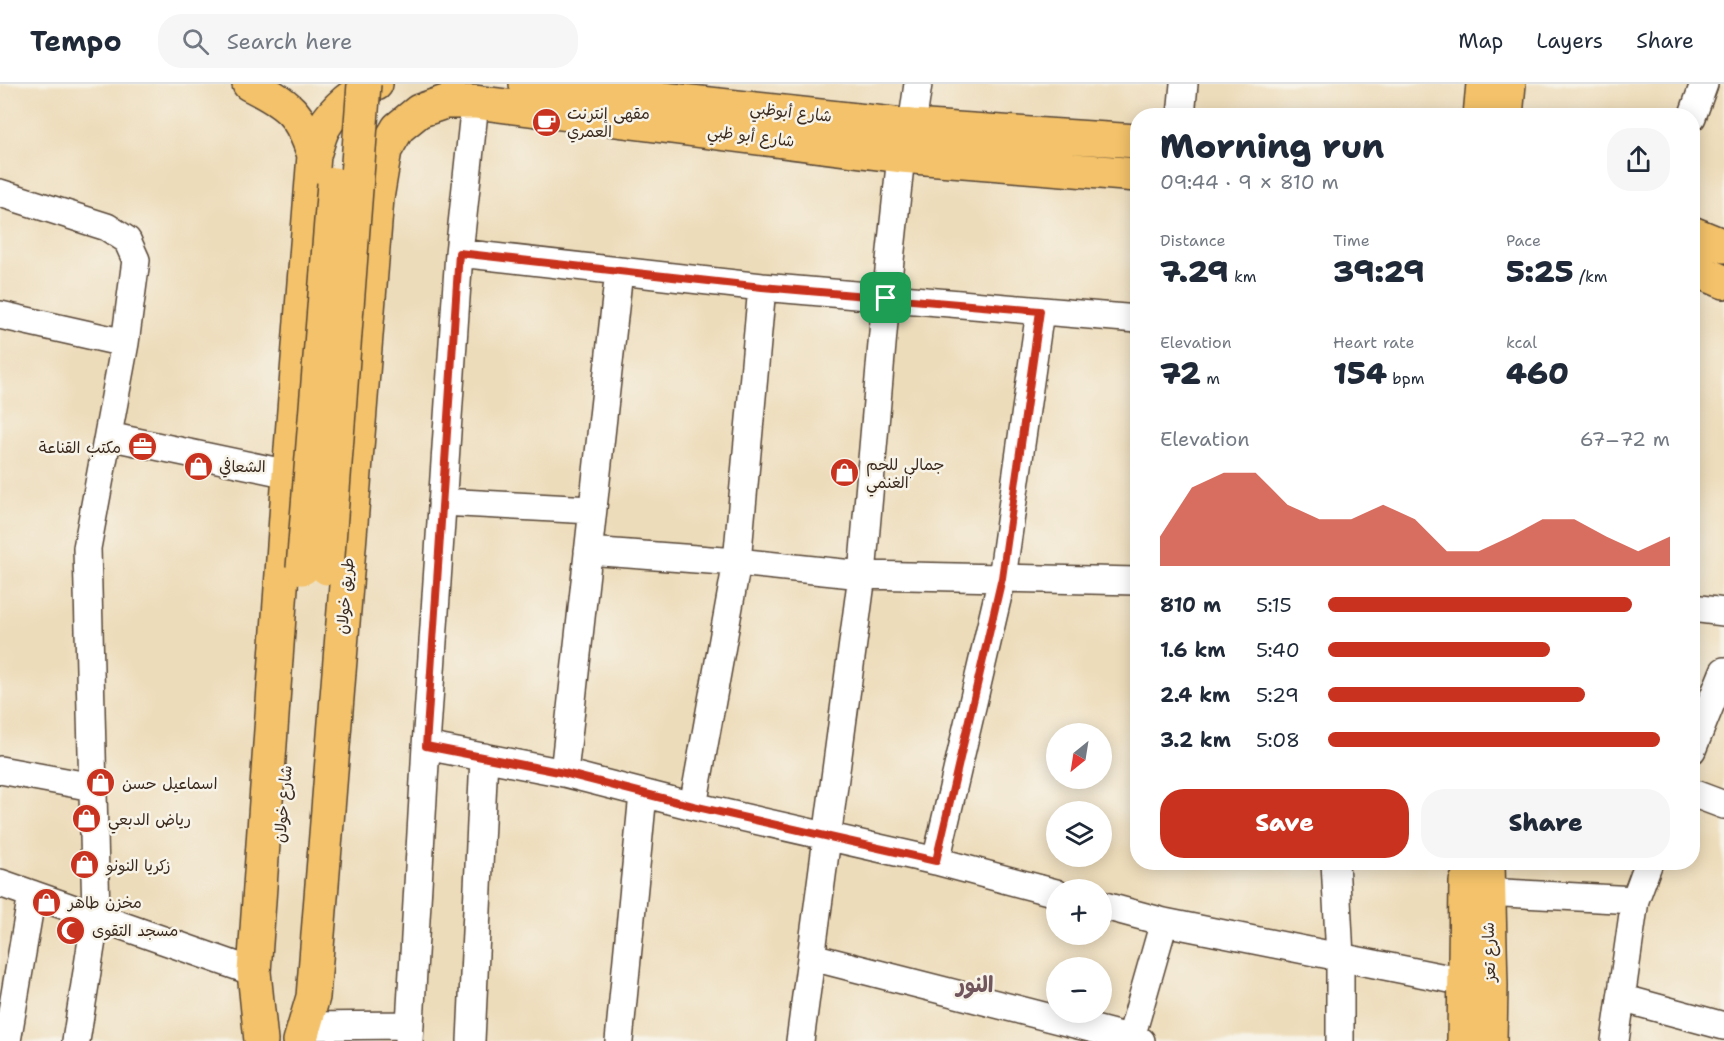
<!DOCTYPE html>
<html lang="en">
<head>
<meta charset="utf-8">
<style>
  :root { --surface:#fff; --page:#f6f6f7; --text:#1f2937; --muted:#747a83; --line:#e0e1e3; --accent:#c8321e }
  body { margin:0; font-family:"Shantell Sans","Playpen Sans Arabic",sans-serif; background:var(--page); color:var(--text); height:100vh; display:flex; flex-direction:column; font-size:22px; white-space:nowrap }
  * { box-sizing:border-box; margin:0 }
  p { font-size:20px; color:var(--muted) }
  .icon { flex:none; width:33px; height:33px; fill:none; stroke:currentColor; stroke-width:2; stroke-linecap:round; stroke-linejoin:round }
  .map { position:relative; flex:1; overflow:hidden }
  .drawer { position:absolute; left:1130px; top:24px; width:570px; height:762px; display:flex; flex-direction:column; background:var(--surface); border-radius:24px; box-shadow:0 3px 15px #0003 }
  .drawer>* { flex:none }
  .needle { width:39px; rotate:210deg }
  .fabs { position:absolute; left:1046px; top:639px; display:grid; gap:12px }
  .fabs a { display:grid; place-items:center; width:66px; height:66px; border-radius:50%; background:var(--surface); box-shadow:0 3px 15px #0003; font-size:30px }
  .pin { position:absolute; display:grid; place-items:center; width:51px; height:51px; color:#fff; margin:-26px; border-radius:12px; box-shadow:0 3px 9px #0006 }
  .round { display:grid; place-items:center; flex:none; width:63px; height:63px; border-radius:24px; background:var(--page) }
  .headline { display:flex; align-items:center; justify-content:space-between; height:102px; padding:0 30px }
  h1 { font-size:33px; font-weight:800; line-height:45px }
  .stats { display:grid; grid-template-columns:repeat(3,1fr); gap:9px; height:102px; padding:6px 30px }
  .stats div { display:grid; align-content:center }
  .stats b { font-size:30px; font-weight:800 }
  .stats small { font-size:16px; font-weight:400 }
  .stats p { font-size:16px }
  .chart { height:168px; padding:12px 30px }
  .chart p { display:flex; justify-content:space-between }
  .chart svg { width:100%; height:108px; margin-top:6px; fill:var(--accent); opacity:.7 }
  .action { display:flex; gap:12px; margin-top:auto; padding:12px 30px }
  .action a { flex:1; height:69px; border-radius:24px; background:var(--accent); color:#fff; font-size:24px; font-weight:800; line-height:69px; text-align:center }
  .action a+a { background:var(--page); color:var(--text) }
  ul { padding:0 30px; list-style:none; font-size:20px }
  li { display:grid; grid-template-columns:96px 72px 1fr; align-items:center; height:45px }
  li i { height:15px; border-radius:8px; background:var(--accent) }
  header { display:flex; align-items:center; gap:36px; box-sizing:border-box; height:84px; padding:0 30px; background:var(--surface); border-bottom:2px solid var(--line) }
  header strong { font-size:28px }
  nav { display:flex; gap:33px; margin-inline-start:auto; font-size:21px }
  .search { width:420px; height:54px; background:var(--page); display:flex; align-items:center; gap:15px; box-sizing:border-box; padding:0 21px; border-radius:24px; color:var(--muted); font-size:22px }
  .map>svg:first-child { display:block }
</style>
</head>
<body>
<header>
<strong>Tempo</strong>
<div class="search"><svg class="icon" aria-label="search" viewBox="0 0 24 24"><circle cx="10" cy="10" r="6"/><path d="M15 15l6 6"/></svg>Search here</div>
<nav><a>Map</a><a>Layers</a><a>Share</a></nav>
</header>
<div class="map">
<svg width="1724" height="957" viewBox="0 0 1724 957">
  <rect width="100%" height="100%" fill="#f7f3e8"/>
  <filter id="ink" filterUnits="userSpaceOnUse"><feTurbulence type="fractalNoise" baseFrequency=".0167" numOctaves="2"/><feDisplacementMap in="SourceGraphic" scale="12" xChannelSelector="R" yChannelSelector="G"/><feConvolveMatrix kernelMatrix="1 2 1 2 8 2 1 2 1" color-interpolation-filters="sRGB"/></filter>
  <filter id="wash" filterUnits="userSpaceOnUse"><feTurbulence type="fractalNoise" baseFrequency=".008" numOctaves="4" result="noise"/><feDisplacementMap in="SourceGraphic" scale="24" xChannelSelector="R" yChannelSelector="G"/><feGaussianBlur stdDeviation="1.35" result="paint"/><feColorMatrix in="noise" values="0 0 0 0 0 0 0 0 0 0 0 0 0 0 0 0 0 1.4 0 .05"/><feComposite in="paint" operator="in"/></filter>
  <g filter="url(#wash)">
    <rect width="100%" height="100%" fill="#eddcba"/>
  </g>
  <g filter="url(#ink)">
    <g fill="none" stroke-linecap="round" stroke-linejoin="round">
      <defs>
        <path id="minor" d="M1181,32l3,-32
          M1692,33l12,-33
          M912,42l6,-42
          M0,109l107,34 20,13 9,20 -11,83 -38,205 9,367 -20,126
          M459,169l303,34 375,32
          M0,231l125,28
          M108,352l181,38
          M442,418l150,8
          M588,467l149,11 125,13 275,6
          M1692,524l32,4
          M426,662l138,27 129,33 243,55 120,32
          M1692,666l32,-79
          M0,686l93,17
          M564,689l55,-502
          M1692,709l32,12
          M693,722l44,-244 25,-275
          M936,777l66,-283 38,-267
          M1335,778l5,95v84
          M0,799l254,89
          M1504,809l131,7
          M1101,821l63,17 301,60
          M812,873l329,84
          M1621,914l103,28
          M306,942l104,-1
          M7,957l25,-147
          M409,957l17,-295 33,-493 16,-151
          M471,957l13,-284
          M619,957l24,-247
          M800,957l62,-466 24,-277 15,-142
          M1130,957l34,-119
          M1615,957l20,-141 14,-38"/>
        <path id="major" d="M249,0c40,20 51,29 65,71
          M526,0l386,42 225,15
          M1480,32l3,-32
          M1506,32l3,-32
          M1692,149l32,13
          M1692,184l32,14
          M1488,778l3,124 -1,55
          M261,957l-7,-69 35,-498 25,-319c3,-8 5,-19 10,-28 10,-18 32,-37 52,-43
          M300,957l13,-44 64,-799 8,-48 13,-22 21,-17 26,-9h30l426,54 236,19
          M1464,957l2,-159"/>
      </defs>
      <!-- minor casing -->
      <use href="#minor" stroke="#564535" stroke-width="30"/>
      <!-- major casing -->
      <use href="#major" stroke="#564535" stroke-width="36"/>
      <!-- minor -->
      <use href="#minor" stroke="#fff" stroke-width="27"/>
      <!-- major -->
      <use href="#major" stroke="#f3c26a" stroke-width="33"/>
      <defs>
        <path id="major-bridge" d="M303,484l31,-384
          M327,484l37,-484"/>
      </defs>
      <!-- major-bridge casing -->
      <use href="#major-bridge" stroke="#564535" stroke-width="36" stroke-linecap="butt"/>
      <!-- major-bridge -->
      <use href="#major-bridge" stroke="#f3c26a" stroke-width="33"/>
    </g>
  </g>
  <g fill="none" stroke-linecap="round" stroke-linejoin="round" filter="url(#ink)">
    <defs>
      <path id="route" d="M459,169l303,34 278,24 -38,267 -66,283 -243,-55 -129,-33 -138,-27z"/>
    </defs>
    <!-- route casing -->
    <use href="#route" stroke="#fff" stroke-width="12"/>
    <!-- route -->
    <use href="#route" stroke="#c8321e" stroke-width="8"/>
  </g>
  <!-- icons -->
  <defs>
    <symbol id="cafe-disc" viewBox="-11 -11 22 22"><circle r="9.5" fill="#c8321e" stroke="#f7f3e8"/><path d="M-5.5-4.5H6V0H3Q3 3.5 0 3.5H-2.5Q-5.5 3.5-5.5 0ZM3-3.2v2h1.7v-2ZM-6 4.5H4V6H-6Z" fill="#fff"/></symbol>
    <symbol id="office-disc" viewBox="-11 -11 22 22"><circle r="9.5" fill="#c8321e" stroke="#f7f3e8"/><path d="M-6-3h4V-5.5h4V-3h4V5H-6ZM-1-4.5V-3h2v-1.5ZM-6 0V1H6V0Z" fill="#fff"/></symbol>
    <symbol id="shop-disc" viewBox="-11 -11 22 22"><circle r="9.5" fill="#c8321e" stroke="#f7f3e8"/><path d="M-5-2.5h2.3a2.7 3.5 0 0 1 5.4 0H5L5.5 6h-11ZM-1.5-2.5h3a1.5 2.3 0 0 0-3 0Z" fill="#fff"/></symbol>
    <symbol id="mosque-disc" viewBox="-11 -11 22 22"><circle r="9.5" fill="#c8321e" stroke="#f7f3e8"/><path d="M3.5-4.9A6 6 0 1 0 3.5 4.9A5 5 0 1 1 3.5-4.9Z" fill="#fff"/></symbol>
  </defs>
  <g fill-rule="evenodd">
    <use href="#cafe-disc" x="530" y="22" width="33" height="33"/>
    <use href="#office-disc" x="126" y="346" width="33" height="33"/>
    <use href="#shop-disc" x="182" y="366" width="33" height="33"/>
    <use href="#shop-disc" x="828" y="372" width="33" height="33"/>
    <use href="#shop-disc" x="84" y="682" width="33" height="33"/>
    <use href="#shop-disc" x="70" y="718" width="33" height="33"/>
    <use href="#shop-disc" x="68" y="764" width="33" height="33"/>
    <use href="#shop-disc" x="30" y="802" width="33" height="33"/>
    <use href="#mosque-disc" x="54" y="830" width="33" height="33"/>
  </g>
  <g text-anchor="middle" dominant-baseline="central" stroke-width="5" stroke-linejoin="round" paint-order="stroke">
    <!-- street labels -->
    <g font-size="16" fill="#3b2a1e" stroke="#f7f3e8">
      <text transform="translate(791 28) rotate(6)">شارع أبوظبي</text>
      <text transform="translate(751 52) rotate(7)">شارع أبو ظبي</text>
      <text transform="translate(345 512) rotate(-85)">طريق خولان</text>
      <text transform="translate(283 720) rotate(-85)">شارع خولان</text>
      <text transform="translate(1489 868) rotate(-92)">شارع تعز</text>
    </g>
    <!-- poi labels -->
    <g font-size="16" fill="#3b2a1e" stroke="#f7f3e8" text-anchor="start">
      <text x="567" y="29">مقهى إنترنت<tspan x="567" dy="18">العمري</tspan></text>
      <text x="121" y="363" text-anchor="end">مكتب القناعة</text>
      <text x="866" y="380">جمالي للحم<tspan x="866" dy="18">الغنمي</tspan></text>
      <text x="219" y="382">الشعافي</text>
      <text x="122" y="699">اسماعيل حسن</text>
      <text x="108" y="735">رياض الدبعي</text>
      <text x="106" y="781">زكريا النونو</text>
      <text x="68" y="818">مخزن طاهر</text>
      <text x="92" y="846">مسجد التقوى</text>
    </g>
    <!-- district labels -->
    <g font-size="22" font-weight="bold" fill="#72565e" stroke="#f7f3e8">
      <text x="975" y="900">النور</text>
    </g>
  </g>
</svg>
<div class="fabs">
<a><svg class="needle" viewBox="-14 -14 28 28"><path d="M0-13l5 13h-10z" fill="#e53935"/><path d="M0 13l5-13h-10z" fill="#747a83"/></svg></a>
<a><svg class="icon" aria-label="layers" viewBox="0 0 24 24"><path d="M12 4l9 5-9 5-9-5zM3 14l9 5 9-5"/></svg></a>
<a>+</a>
<a>−</a>
</div>
<div class="pin" style="left:886px;top:214px;background:#1e9e55"><svg class="icon" aria-label="arrive" viewBox="0 0 24 24"><path d="M6 21V4h12l-3 4 3 4H6"/></svg></div>
<section class="drawer">
<div class="headline"><div><h1>Morning run</h1><p>09:44 · 9 × 810 m</p></div><a class="round"><svg class="icon" aria-label="share" viewBox="0 0 24 24"><path d="M12 15V3M7 8l5-5 5 5M5 13v7h14v-7"/></svg></a></div>
<div class="stats">
<div><p>Distance</p><b>7.29<small> km</small></b></div>
<div><p>Time</p><b>39:29</b></div>
<div><p>Pace</p><b>5:25<small> /km</small></b></div>
</div>
<div class="stats">
<div><p>Elevation</p><b>72<small> m</small></b></div>
<div><p>Heart rate</p><b>154<small> bpm</small></b></div>
<div><p>kcal</p><b>460</b></div>
</div>
<div class="chart"><p><span>Elevation</span>67–72 m</p>
<svg viewBox="0 0 160 44" preserveAspectRatio="none"><path d="M0 44V32L10 12L20 6L30 6L40 19L50 25L60 25L70 19L80 25L90 38L100 38L110 32L120 25L130 25L140 32L150 38L160 32V44z"/></svg>
</div>
<ul>
<li><b>810 m</b>5:15<i style="width:89%"></i></li>
<li><b>1.6 km</b>5:40<i style="width:65%"></i></li>
<li><b>2.4 km</b>5:29<i style="width:75%"></i></li>
<li><b>3.2 km</b>5:08<i style="width:97%"></i></li>
</ul>
<div class="action"><a>Save</a><a>Share</a></div>
</section>
</div>
</body>
</html>
